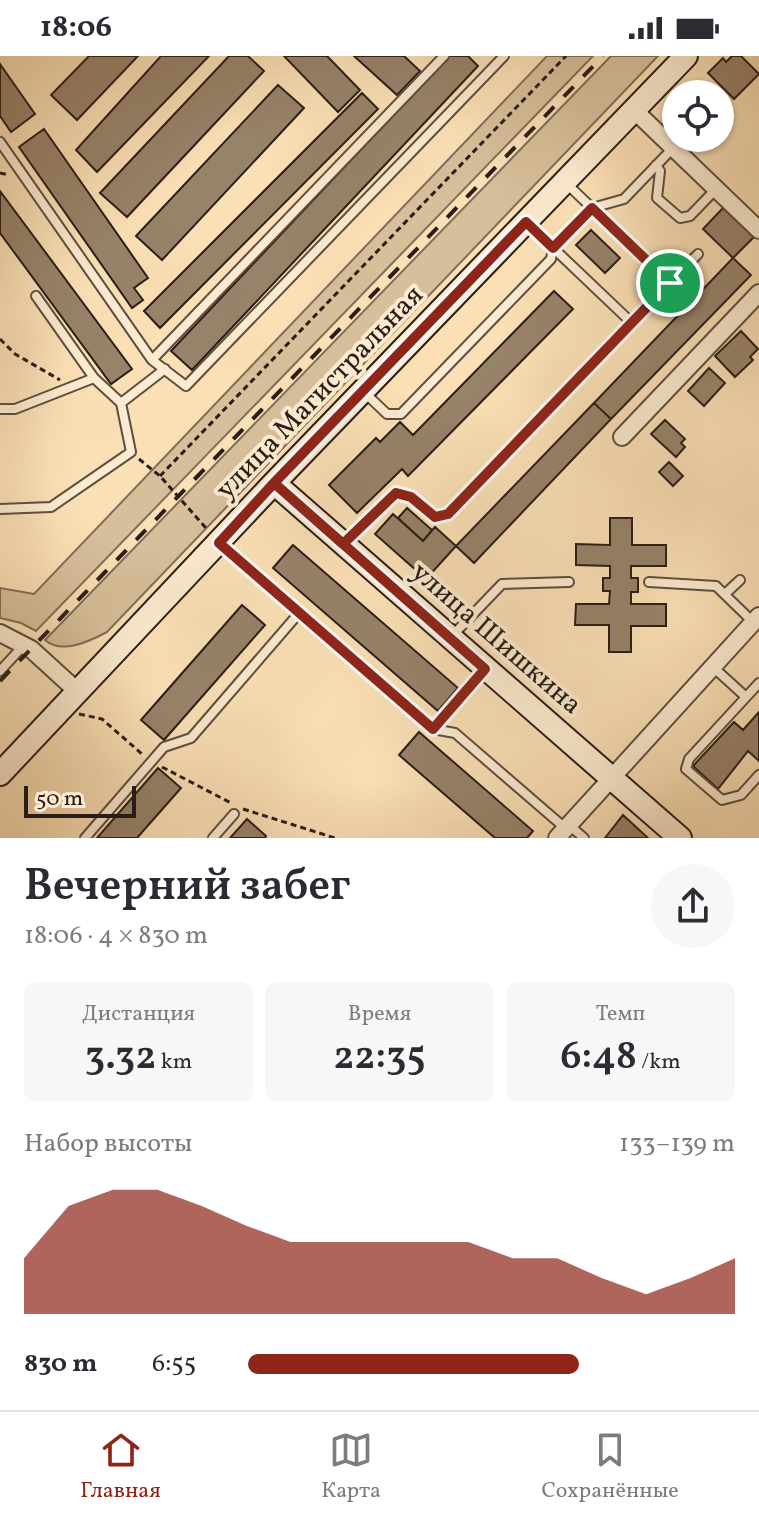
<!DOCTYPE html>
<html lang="ru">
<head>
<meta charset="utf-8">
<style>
  :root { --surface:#fff; --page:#f7f7f7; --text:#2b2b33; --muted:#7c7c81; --line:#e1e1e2; --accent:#8f2418 }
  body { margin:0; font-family:Vollkorn,serif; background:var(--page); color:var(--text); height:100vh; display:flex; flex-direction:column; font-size:30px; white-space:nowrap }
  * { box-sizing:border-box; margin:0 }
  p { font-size:26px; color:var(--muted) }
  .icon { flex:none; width:44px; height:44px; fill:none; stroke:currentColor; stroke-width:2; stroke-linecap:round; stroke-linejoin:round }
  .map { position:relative; height:782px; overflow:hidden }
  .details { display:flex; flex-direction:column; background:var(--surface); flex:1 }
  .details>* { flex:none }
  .fabs { position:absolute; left:662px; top:24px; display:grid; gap:16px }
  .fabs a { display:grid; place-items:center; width:72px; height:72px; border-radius:50%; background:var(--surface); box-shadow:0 2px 6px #0004; font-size:40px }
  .scale { position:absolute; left:24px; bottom:20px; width:112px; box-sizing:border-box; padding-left:8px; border:4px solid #2a1d17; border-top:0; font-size:22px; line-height:28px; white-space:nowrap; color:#2a1d17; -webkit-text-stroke:6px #fcebd0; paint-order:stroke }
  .pin { position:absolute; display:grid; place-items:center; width:68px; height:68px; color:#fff; margin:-34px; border:4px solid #fff; border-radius:50%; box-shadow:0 2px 8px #0007 }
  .round { display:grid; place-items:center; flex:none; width:84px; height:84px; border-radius:42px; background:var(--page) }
  .overview { display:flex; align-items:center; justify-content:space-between; height:136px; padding:0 24px }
  h1 { font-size:44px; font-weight:600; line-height:60px }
  .figures { display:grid; grid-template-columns:repeat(3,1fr); gap:12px; height:136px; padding:8px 24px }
  .figures div { display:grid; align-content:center; border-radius:12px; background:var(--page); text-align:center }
  .figures b { font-size:40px; font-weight:600 }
  .figures small { font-size:22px; font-weight:400 }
  .figures p { font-size:22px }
  .chart { height:224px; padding:16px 24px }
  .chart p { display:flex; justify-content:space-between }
  .chart svg { width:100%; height:144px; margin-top:8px; fill:var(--accent); opacity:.7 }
  ul { padding:0 24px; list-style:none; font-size:26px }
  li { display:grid; grid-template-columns:128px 96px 1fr; align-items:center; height:60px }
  li i { height:20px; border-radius:10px; background:var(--accent) }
  .status { display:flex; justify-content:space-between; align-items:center; height:56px; padding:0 40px; background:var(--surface); direction:ltr }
  .status svg { height:22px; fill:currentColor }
  .tab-bar { display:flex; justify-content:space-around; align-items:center; height:112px; border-top:2px solid var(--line); background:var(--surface); font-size:22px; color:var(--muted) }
  .tab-bar a { display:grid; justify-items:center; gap:4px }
  .tab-bar .selected { color:var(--accent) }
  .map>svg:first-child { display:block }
</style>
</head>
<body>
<div class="status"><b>18:06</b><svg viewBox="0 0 49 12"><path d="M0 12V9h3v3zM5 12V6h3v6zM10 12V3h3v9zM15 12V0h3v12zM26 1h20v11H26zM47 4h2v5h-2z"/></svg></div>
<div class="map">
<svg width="759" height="782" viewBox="0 0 759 782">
  <rect width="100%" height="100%" fill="#fbe0b6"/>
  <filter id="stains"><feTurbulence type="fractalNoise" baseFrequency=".0025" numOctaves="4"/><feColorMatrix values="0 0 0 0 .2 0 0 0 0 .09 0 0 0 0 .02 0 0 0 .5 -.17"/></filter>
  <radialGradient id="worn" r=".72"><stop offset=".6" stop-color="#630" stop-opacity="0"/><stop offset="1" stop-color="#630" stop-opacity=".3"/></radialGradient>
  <!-- green -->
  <path fill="#d7bf9b" stroke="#806e59" stroke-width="2" d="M547,0h46l-557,575 -15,-8 -21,-5v-30l34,6z
    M611,0h47l-551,576c-17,9 -45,23 -62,8z"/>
  <!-- building -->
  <path fill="#97826a" stroke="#2a1d17" stroke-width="2" d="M89,0h49l-61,64 -26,-25z
    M161,0h48l-112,116 -21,-22z
    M229,0h19l16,15 -137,146 -27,-24z
    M284,0h43l33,34 -22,22z
    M354,0h50l16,15 -23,24z
    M449,0h19l10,10 -286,304 -21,-19z
    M732,0h9l18,18 -25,25 -26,-26 15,-15 3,4z
    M0,8l35,50 -24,18 -11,-16z
    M278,29l26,23 -142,152 -26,-24z
    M362,37l16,16 -218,219 -16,-17z
    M44,73l104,149 -14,10 9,12 -11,8 -113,-161z
    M0,135l132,178 -21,15 -111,-151z
    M723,152l31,29 -21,21 -30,-29z
    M591,174l29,28 -15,15 -29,-28z
    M733,202l18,17 -140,144 -17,-16z
    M554,235l19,18 -165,167 -6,-7 -45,44 -28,-28 47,-47 4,4 20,-20 13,13z
    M741,275l17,18 -8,8 3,3 -18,17 -20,-21z
    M709,312l16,15 -21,23 -16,-15z
    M594,347l17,16 -137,144 -18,-17z
    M665,364l20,19 -4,4 4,4 -9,10 -25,-23z
    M669,406l14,14 -10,10 -14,-14z
    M407,452l25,22 -9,11 -25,-23z
    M393,458l30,27 12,-14 21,19 -30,33 -51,-45z
    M610,462h22v27h34v21h-35v12h7v14h-7v12h35v22h-35v26h-22v-27h-34l1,-21h33l1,-13h-7v-13h7v-12l-34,-1v-21l34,1z
    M293,489l165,143 -20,23 -165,-143z
    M242,549l23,20 -101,115 -23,-20z
    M759,656v49l-11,-10 -30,38 -25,-23 41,-44 9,8z
    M419,676l114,99 -6,7h-32l-96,-83z
    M158,712l23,20 -44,50h-40z
    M623,759l25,23h-43z
    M247,763l19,17 -1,2h-35z"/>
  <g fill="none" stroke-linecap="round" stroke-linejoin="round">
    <defs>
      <path id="lane" d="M0,86l152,218 34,26 318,-330
        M656,109l4,6 -3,27 23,20 10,-2 26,-27
        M567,128l103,99
        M528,168l104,99
        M36,240l58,82
        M152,304l292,-304
        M365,337l22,21h14l150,-155 2,-11 39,-40 32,-9 49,-51
        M0,353h15l79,-31 27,25 44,-34
        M0,453l51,-2 80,-55 -10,-49
        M219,487l214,186 22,4 110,95
        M344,487l52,-50 15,4 24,20 13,-3 250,-260
        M649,526l67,4 37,36
        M725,538l15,-14
        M451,581l51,-53 67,-2
        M713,611l33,30
        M0,615l24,-26
        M759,627l-70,76 -3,10 36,31 19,-5 18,-20
        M433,673l52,-60
        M569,769l15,13
        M85,782l79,-91 27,-9 108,-125
        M213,782l21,-24"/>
      <path id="street" d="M634,54l125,120
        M622,381l137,-144
        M0,577l31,16 46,42
        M557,782l202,-222"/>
      <path id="secondary" d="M274,427l406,355
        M0,718l274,-291 412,-427"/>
    </defs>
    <!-- lane casing -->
    <use href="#lane" stroke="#5e4e3f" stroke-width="12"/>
    <!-- street casing -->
    <use href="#street" stroke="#5e4e3f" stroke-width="20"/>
    <!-- secondary casing -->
    <use href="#secondary" stroke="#2a1d17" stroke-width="26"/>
    <!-- path -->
    <path stroke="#2a1d17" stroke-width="3" stroke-dasharray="6 4" stroke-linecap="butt" d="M0,117l9,2
      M0,283l15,15 45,26
      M139,403l21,17 46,52
      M160,420l406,-420
      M79,658l23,5 40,35
      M162,711l71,37
      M243,753l92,29"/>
    <!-- lane -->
    <use href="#lane" stroke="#fcebd0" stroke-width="8"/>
    <!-- street -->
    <use href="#street" stroke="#fcebd0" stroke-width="16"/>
    <!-- secondary -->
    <use href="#secondary" stroke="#fcebd0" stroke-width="22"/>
    <!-- rail -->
    <path stroke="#2a1d17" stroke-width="4" stroke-dasharray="14 14" stroke-linecap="butt" d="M0,625l603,-625"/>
  </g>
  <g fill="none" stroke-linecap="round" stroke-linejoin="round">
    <defs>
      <path id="route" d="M670,227l-222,231 -13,3 -24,-20 -15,-4 -53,51 -69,-61 -55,60 214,186 52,-60c-70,-62 -141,-124 -211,-186l252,-261 27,26 39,-40 78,75"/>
    </defs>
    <!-- route casing -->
    <use href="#route" stroke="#fff" stroke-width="16"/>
    <!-- route -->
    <use href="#route" stroke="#8f2418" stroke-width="10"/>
  </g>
  <g text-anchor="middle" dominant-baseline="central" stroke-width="8" stroke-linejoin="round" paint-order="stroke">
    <!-- street labels -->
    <g font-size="28" fill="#2a1d17" stroke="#fcebd0">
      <text transform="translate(320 337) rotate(-46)">улица Магистральная</text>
      <text transform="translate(496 583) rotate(41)">улица Шишкина</text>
    </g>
  </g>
  <rect width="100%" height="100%" filter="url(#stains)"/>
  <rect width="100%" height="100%" fill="url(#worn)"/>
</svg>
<div class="fabs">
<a><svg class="icon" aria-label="locate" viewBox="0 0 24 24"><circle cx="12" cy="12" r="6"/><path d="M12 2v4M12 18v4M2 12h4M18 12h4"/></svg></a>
</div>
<div class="scale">50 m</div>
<div class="pin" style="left:670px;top:227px;background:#1e9e55"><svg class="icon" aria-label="arrive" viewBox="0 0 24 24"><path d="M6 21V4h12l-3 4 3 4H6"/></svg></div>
</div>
<section class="details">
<div class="overview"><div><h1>Вечерний забег</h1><p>18:06 · 4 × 830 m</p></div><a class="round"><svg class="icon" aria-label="share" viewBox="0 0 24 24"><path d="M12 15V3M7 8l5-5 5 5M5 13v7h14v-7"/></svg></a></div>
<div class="figures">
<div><p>Дистанция</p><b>3.32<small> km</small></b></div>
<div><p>Время</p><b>22:35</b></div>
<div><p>Темп</p><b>6:48<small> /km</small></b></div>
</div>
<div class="chart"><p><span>Набор высоты</span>133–139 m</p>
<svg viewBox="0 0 160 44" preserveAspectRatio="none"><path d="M0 44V27L10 11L20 6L30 6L40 11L50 17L60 22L70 22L80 22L90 22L100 22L110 27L120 27L130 33L140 38L150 33L160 27V44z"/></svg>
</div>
<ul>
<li><b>830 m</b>6:55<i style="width:68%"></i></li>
</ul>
</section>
<nav class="tab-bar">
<a class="selected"><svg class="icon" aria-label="home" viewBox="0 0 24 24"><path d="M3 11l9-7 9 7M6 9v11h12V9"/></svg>Главная</a>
<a><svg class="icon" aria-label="map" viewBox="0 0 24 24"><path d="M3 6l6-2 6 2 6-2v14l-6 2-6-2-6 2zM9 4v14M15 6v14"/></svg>Карта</a>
<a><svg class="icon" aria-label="saved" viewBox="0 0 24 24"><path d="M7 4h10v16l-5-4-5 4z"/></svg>Сохранённые</a>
</nav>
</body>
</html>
